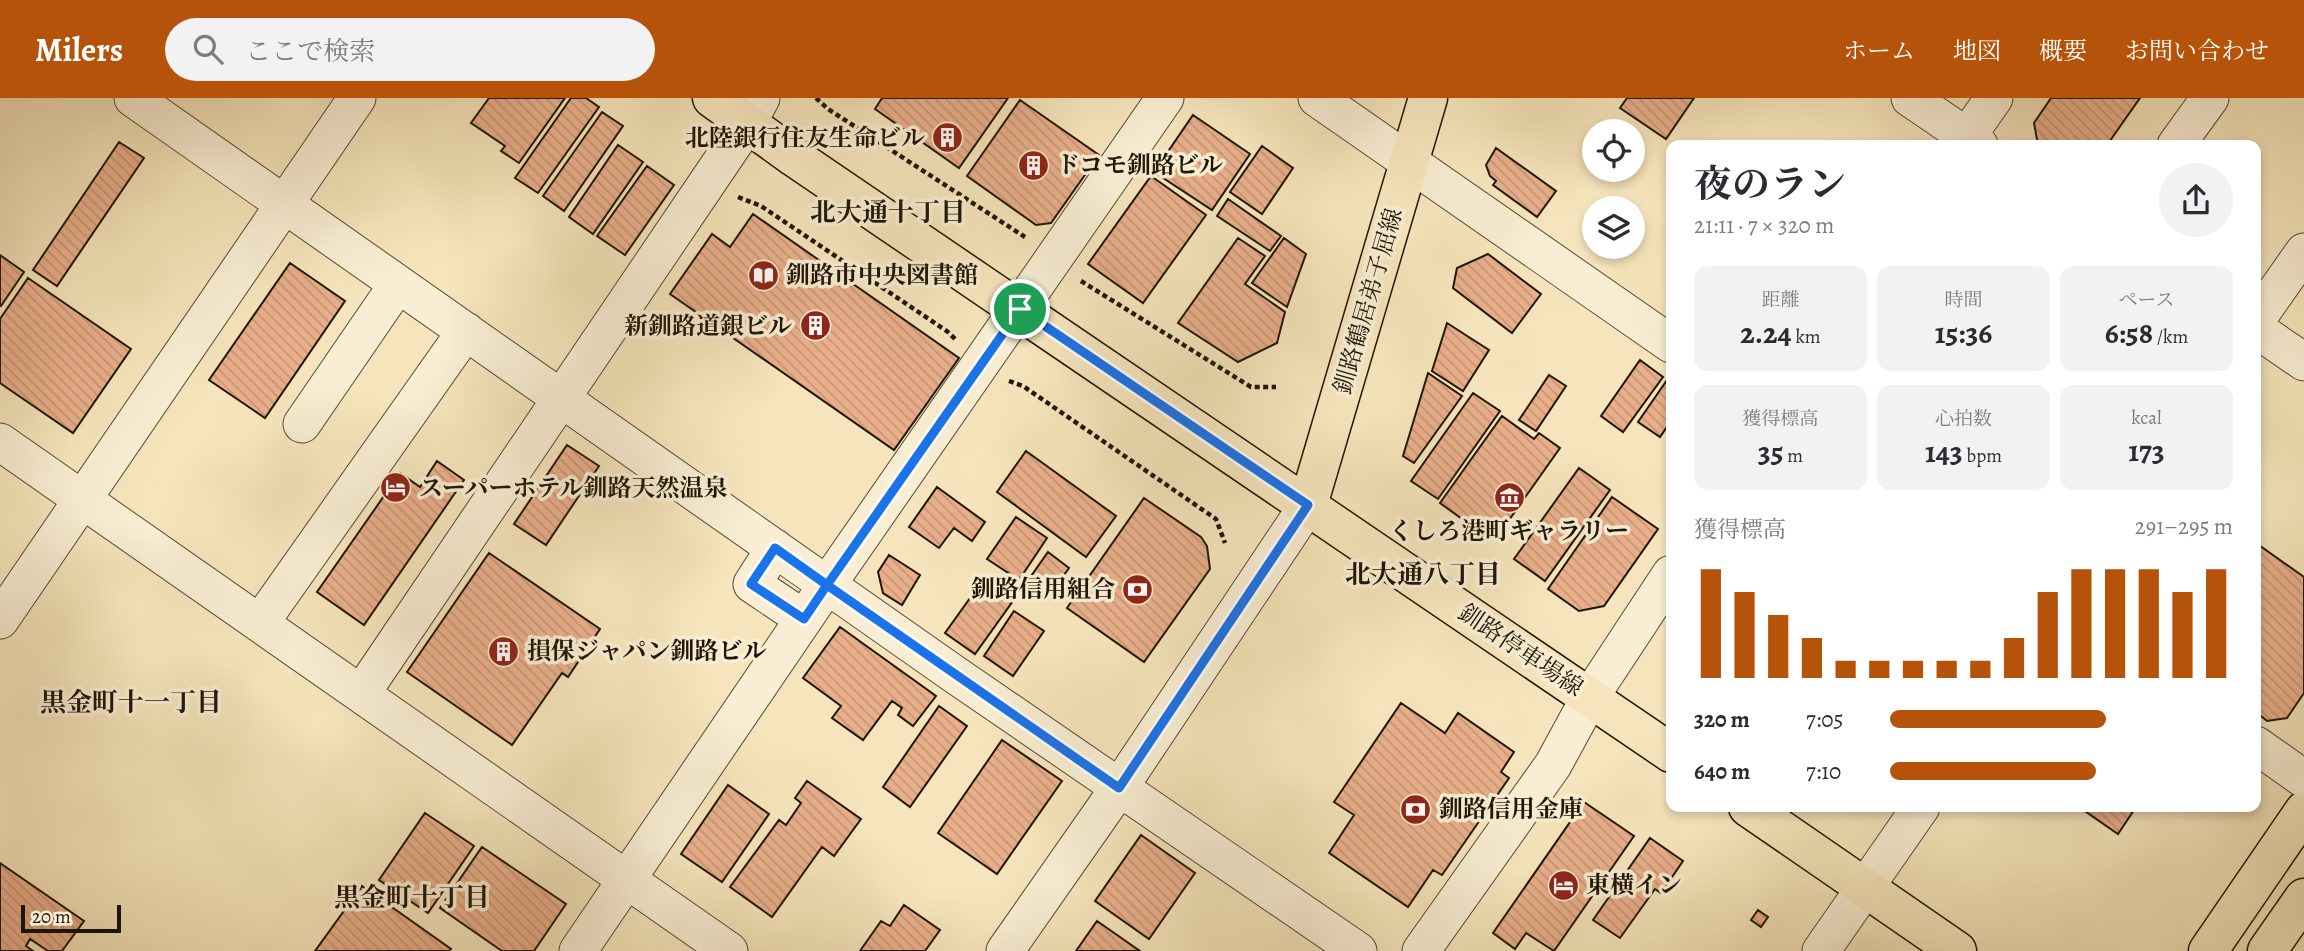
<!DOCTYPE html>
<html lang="ja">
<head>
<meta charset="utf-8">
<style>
  :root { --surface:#fff; --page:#f2f2f3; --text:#2b2b33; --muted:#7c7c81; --accent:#b45309 }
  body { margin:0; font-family:Alegreya,"Noto Serif JP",serif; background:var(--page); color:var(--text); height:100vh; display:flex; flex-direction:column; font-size:26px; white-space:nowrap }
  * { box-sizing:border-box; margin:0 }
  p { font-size:23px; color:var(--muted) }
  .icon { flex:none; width:38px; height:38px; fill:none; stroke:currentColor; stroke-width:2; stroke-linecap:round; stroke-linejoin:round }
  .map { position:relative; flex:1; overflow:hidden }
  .side { position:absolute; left:1666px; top:42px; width:595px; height:672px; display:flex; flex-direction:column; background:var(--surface); border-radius:14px; box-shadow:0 4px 10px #0003 }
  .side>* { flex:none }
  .buttons { position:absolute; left:1582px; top:21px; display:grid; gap:14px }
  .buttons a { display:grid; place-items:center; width:63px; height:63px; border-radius:50%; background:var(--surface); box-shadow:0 4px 10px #0003; font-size:35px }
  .scale { position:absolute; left:21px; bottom:18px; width:100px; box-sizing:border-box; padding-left:7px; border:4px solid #1f1507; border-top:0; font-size:19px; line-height:24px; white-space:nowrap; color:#1f1507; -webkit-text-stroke:5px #f9eed3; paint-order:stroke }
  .pin { position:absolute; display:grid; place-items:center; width:60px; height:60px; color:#fff; margin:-30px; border:4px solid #fff; border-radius:50%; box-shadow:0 2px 7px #0007 }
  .round { display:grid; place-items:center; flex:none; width:74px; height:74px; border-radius:37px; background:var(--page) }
  .summary { display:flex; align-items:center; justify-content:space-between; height:119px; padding:0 28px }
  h1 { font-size:38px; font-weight:700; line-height:52px }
  .stats { display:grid; grid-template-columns:repeat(3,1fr); gap:10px; height:119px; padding:7px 28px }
  .stats div { display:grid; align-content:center; border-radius:14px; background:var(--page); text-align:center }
  .stats b { font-size:30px; font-weight:700 }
  .stats small { font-size:19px; font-weight:400 }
  .stats p { font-size:19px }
  .chart { height:196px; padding:14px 28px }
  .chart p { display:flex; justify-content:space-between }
  .chart svg { width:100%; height:126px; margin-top:7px; stroke:var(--accent); stroke-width:6 }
  ul { padding:0 28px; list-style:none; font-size:23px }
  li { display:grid; grid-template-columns:112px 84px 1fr; align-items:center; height:52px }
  li i { height:18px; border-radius:9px; background:var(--accent) }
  header { display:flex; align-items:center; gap:42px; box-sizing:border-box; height:98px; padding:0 35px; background:var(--accent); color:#fff }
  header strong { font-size:33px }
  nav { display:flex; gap:38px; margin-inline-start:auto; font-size:24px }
  .search { width:490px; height:63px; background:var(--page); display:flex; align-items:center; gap:18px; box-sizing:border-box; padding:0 24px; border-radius:38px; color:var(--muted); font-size:26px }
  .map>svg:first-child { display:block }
</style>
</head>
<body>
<header>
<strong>Milers</strong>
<div class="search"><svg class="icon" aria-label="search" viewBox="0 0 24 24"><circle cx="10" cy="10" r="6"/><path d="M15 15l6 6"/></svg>ここで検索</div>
<nav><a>ホーム</a><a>地図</a><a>概要</a><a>お問い合わせ</a></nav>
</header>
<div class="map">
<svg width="2304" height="853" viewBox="0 0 2304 853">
  <defs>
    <pattern id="building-back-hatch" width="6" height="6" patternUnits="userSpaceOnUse" patternTransform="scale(1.75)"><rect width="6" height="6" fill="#e9af8b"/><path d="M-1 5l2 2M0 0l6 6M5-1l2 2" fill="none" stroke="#c79676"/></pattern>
  </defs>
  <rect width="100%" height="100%" fill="#f6e5bc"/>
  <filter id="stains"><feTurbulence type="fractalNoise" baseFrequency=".00286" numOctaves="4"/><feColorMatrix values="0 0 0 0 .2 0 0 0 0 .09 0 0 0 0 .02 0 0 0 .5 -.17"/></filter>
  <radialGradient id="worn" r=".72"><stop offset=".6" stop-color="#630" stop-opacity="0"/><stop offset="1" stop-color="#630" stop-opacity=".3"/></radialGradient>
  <!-- building -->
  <path fill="url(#building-back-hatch)" stroke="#1f1507" stroke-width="2" d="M489,0h76l-46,65 -18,-12 4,-5 -34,-23z
    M571,0h15l13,9 -61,86 -23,-15z
    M882,0h126l-49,70 -84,-59z
    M1627,0h67l-28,41 -46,-31z
    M2051,0h89l-33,47h-69l-4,-22z
    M1020,2l79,55 -48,68 -15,2 -69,-49z
    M602,14l21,14 -59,85 -21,-15z
    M1193,17l57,39 -38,56 -58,-38z
    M119,44l25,16 -87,128 -24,-16z
    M618,47l25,17 -50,72 -24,-17z
    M1262,48l31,22 -31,46 -32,-22z
    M1496,50l60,43 -19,26 -44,-32 3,-4 -6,-5 -4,-11z
    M647,68l27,19 -49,70 -28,-19z
    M1151,78l55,39 -63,88 -55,-39z
    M1228,101l53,37 -11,15 -53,-35z
    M753,116l206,144 -65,92 -224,-156 42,-60 18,13z
    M1238,140l27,18 -20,28 40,28 -8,31 -39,19 -60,-39z
    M1284,140l22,16 -19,53 -35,-24z
    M1488,156l53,40 -29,39 -59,-45 4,-20z
    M0,157l24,17 -23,34 -1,-1z
    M290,165l55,38 -80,117 -56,-38z
    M28,180l103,71 -58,84 -73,-50v-64z
    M1447,225l42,27 -26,41 -31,-20z
    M1640,262l23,17 -40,55 -22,-16z
    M1428,275l34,23 -48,67 -11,-7z
    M1549,277l17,11 -30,45 -17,-11z
    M1667,282l4,2v39l-11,16 -22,-15z
    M1473,295l27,18 -62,88 -27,-18z
    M1502,318l32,23 5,-6 21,15 -63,89 -21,-15 -3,5 -33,-24z
    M567,347l32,21 -53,79 -32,-21z
    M1026,353l90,65 -30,41 -89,-65z
    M437,363l27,19 -100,145 -47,-33 83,-119 20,14z
    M1579,370l31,22 -65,91 -31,-22z
    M937,389l48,35 -13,19 -18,-13 -15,20 -30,-21z
    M1612,399l46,32 -54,77 -25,5 -31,-22z
    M1144,400l57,39 6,9 3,23 -66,93 -77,-54z
    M1016,419l31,21 -28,42 -32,-21z
    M2256,445l48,34v116l-17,25 -20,3 -11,-9z
    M1048,454l21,16 -19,26 -21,-15z
    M489,455l111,76 -32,48 -6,-4 -50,72 -105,-73z
    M889,457l31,20 -18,30 -19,-12 -5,-21z
    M983,482l30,21 -38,53 -30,-21z
    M1014,513l30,20 -31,45 -29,-20z
    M840,529l96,69 -23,30 -15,-11 4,-7 -10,-7 -29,39 -31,-22 9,-12 -38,-28z
    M1401,605l44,30 13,-20 56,39 -13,20 8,6 -67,97 -9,-5 -25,37 -79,-54 25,-38 -20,-13z
    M939,608l28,20 -57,81 -27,-20z
    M1002,642l60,41 -65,93 -59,-41z
    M807,683l54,38 -27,37 -12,-9 -50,70 -42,-30 49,-67 7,5 15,-22 -6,-5z
    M728,687l41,29 -47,68 -41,-28z
    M1584,704l50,34 -80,115 -28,-18 -11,16 -22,-16z
    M2079,709h57l-18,27z
    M425,715l49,33 -46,67 -49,-33z
    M1141,737l54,38 -46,66 -54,-38z
    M1650,740l33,23 -22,32 -6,-4 -35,49 -27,-18z
    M482,749l84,57 -32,47h-32l-62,-43z
    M0,765l84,58 -22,30h-14l-18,-12 -4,7 7,5h-33z
    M362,788l89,63 -2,2h-134z
    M904,807l36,25 -15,21h-65l21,-30 9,5z
    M1758,812l10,7 -7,10 -10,-7z
    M1097,823l43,30h-64z"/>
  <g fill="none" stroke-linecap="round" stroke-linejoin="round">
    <defs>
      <path id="minor" d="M133,0l821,576 404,277
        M1317,0l354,246
        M1910,0l69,47
        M1961,47l33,-47
        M2176,47l34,-47
        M2256,222l48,-68
        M2256,231l48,33
        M302,326l96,-140
        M0,344l729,509
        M775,450l-23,36 52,35
        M0,522l357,-522
        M260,525l206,-292
        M361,596l386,-570 14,-26
        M2256,647l48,34
        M578,853l249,-366 338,-487
        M1005,853l114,-163 189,-283
        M1421,853l132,-186 37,-68 81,-123
        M1821,853l100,-144"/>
      <path id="major" d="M712,0l82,59 877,596
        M1308,407l120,-407
        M1748,709l209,144"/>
      <path id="highway" d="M2208,853l96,-140
        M2267,853l37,-53"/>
    </defs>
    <!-- minor casing -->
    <use href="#minor" stroke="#554934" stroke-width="39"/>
    <!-- major casing -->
    <use href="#major" stroke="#1f1507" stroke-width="41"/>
    <!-- highway casing -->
    <use href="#highway" stroke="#1f1507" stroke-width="41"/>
    <!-- path -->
    <path stroke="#1f1507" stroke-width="4.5" stroke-dasharray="5 3.5" stroke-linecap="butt" d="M816,0l12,11 197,128
      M738,99l23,9 187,126 7,7
      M1081,183l170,106h25
      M1009,283l14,5 193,133 9,24"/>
    <!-- minor -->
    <use href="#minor" stroke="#f9eed3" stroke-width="37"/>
    <!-- major -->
    <use href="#major" stroke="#f6e5bc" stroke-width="38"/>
    <!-- highway -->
    <use href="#highway" stroke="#f6e5bc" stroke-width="38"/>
  </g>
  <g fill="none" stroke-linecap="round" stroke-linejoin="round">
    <defs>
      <path id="route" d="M1020,211l-193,276 -52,-37 -24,36 53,35 23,-34 292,203 189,-283 -288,-196"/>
    </defs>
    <!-- route casing -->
    <use href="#route" stroke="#fff" stroke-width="14"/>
    <!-- route -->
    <use href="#route" stroke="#1a73e8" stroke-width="9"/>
  </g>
  <!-- icons -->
  <defs>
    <symbol id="building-disc" viewBox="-11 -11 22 22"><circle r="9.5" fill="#8f2418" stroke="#f9eed3"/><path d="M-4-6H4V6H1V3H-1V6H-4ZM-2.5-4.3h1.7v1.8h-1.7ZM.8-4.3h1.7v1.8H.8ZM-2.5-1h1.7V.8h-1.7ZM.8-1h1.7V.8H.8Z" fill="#fff"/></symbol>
    <symbol id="library-disc" viewBox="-11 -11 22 22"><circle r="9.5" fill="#8f2418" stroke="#f9eed3"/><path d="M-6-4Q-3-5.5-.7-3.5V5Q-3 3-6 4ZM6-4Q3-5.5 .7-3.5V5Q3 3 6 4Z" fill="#fff"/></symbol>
    <symbol id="hotel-disc" viewBox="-11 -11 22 22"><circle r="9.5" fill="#8f2418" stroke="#f9eed3"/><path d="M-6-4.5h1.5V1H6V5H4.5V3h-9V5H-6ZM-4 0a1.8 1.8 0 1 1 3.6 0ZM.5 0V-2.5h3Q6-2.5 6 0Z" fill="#fff"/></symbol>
    <symbol id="museum-disc" viewBox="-11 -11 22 22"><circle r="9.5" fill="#8f2418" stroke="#f9eed3"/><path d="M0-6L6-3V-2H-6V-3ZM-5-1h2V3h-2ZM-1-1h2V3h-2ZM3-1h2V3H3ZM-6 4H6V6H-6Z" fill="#fff"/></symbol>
    <symbol id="bank-disc" viewBox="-11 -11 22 22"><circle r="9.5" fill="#8f2418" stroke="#f9eed3"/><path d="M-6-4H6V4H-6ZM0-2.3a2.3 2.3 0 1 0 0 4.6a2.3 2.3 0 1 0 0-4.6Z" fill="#fff"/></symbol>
  </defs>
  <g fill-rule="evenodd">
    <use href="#building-disc" x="930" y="22" width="35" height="35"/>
    <use href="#building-disc" x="1016" y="50" width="35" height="35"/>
    <use href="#library-disc" x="746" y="160" width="35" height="35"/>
    <use href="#building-disc" x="798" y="210" width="35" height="35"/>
    <use href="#hotel-disc" x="378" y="372" width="35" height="35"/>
    <use href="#museum-disc" x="1492" y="382" width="35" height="35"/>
    <use href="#bank-disc" x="1120" y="474" width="35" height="35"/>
    <use href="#building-disc" x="486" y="536" width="35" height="35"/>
    <use href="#bank-disc" x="1398" y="694" width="35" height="35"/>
    <use href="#hotel-disc" x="1546" y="770" width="35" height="35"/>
  </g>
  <g text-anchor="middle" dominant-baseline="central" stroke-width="7" stroke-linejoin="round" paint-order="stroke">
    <!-- poi labels -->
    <g font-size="24" font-weight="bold" fill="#1f1507" stroke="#f9eed3" text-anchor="start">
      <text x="925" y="40" text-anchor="end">北陸銀行住友生命ビル</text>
      <text x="1056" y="67">ドコモ釧路ビル</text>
      <text x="786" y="177">釧路市中央図書館</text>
      <text x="792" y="228" text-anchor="end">新釧路道銀ビル</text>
      <text x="419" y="390">スーパーホテル釧路天然温泉</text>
      <text x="1509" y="433" text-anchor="middle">くしろ港町ギャラリー</text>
      <text x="1115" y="491" text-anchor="end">釧路信用組合</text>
      <text x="527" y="553">損保ジャパン釧路ビル</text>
      <text x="1439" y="711">釧路信用金庫</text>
      <text x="1586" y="787">東横イン</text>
    </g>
    <!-- street labels -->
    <g font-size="24" fill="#1f1507" stroke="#f9eed3">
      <text transform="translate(1368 203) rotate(-74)">釧路鶴居弟子屈線</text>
      <text transform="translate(1521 552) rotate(34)">釧路停車場線</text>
    </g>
    <!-- neighbourhood labels -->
    <g font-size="26" font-weight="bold" fill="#1f1507" stroke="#f9eed3">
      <text x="888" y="114">北大通十丁目</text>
      <text x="1423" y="476">北大通八丁目</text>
      <text x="131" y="604">黒金町十一丁目</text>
      <text x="412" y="799">黒金町十丁目</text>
    </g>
  </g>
  <rect width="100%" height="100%" filter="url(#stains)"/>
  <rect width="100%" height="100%" fill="url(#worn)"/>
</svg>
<div class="buttons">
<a><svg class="icon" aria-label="locate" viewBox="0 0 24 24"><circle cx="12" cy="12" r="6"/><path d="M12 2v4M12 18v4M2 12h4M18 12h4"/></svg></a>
<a><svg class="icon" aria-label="layers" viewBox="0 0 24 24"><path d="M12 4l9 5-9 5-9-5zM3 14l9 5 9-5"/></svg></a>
</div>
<div class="scale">20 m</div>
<div class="pin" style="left:1020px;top:211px;background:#1e9e55"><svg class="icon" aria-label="arrive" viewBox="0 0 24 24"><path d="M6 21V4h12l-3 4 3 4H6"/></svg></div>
<section class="side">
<div class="summary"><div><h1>夜のラン</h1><p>21:11 · 7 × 320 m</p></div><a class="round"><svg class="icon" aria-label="share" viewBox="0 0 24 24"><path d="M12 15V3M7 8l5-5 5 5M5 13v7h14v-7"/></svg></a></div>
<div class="stats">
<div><p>距離</p><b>2.24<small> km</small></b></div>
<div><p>時間</p><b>15:36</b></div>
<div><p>ペース</p><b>6:58<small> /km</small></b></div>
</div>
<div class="stats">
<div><p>獲得標高</p><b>35<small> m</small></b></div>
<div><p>心拍数</p><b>143<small> bpm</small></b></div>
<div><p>kcal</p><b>173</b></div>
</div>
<div class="chart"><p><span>獲得標高</span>291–295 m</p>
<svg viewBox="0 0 160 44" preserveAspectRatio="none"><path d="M5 44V6M15 44V14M25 44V22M35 44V30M45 44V38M55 44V38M65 44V38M75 44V38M85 44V38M95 44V30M105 44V14M115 44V6M125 44V6M135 44V6M145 44V14M155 44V6"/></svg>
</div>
<ul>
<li><b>320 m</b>7:05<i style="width:63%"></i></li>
<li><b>640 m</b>7:10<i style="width:60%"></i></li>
</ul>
</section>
</div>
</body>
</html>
